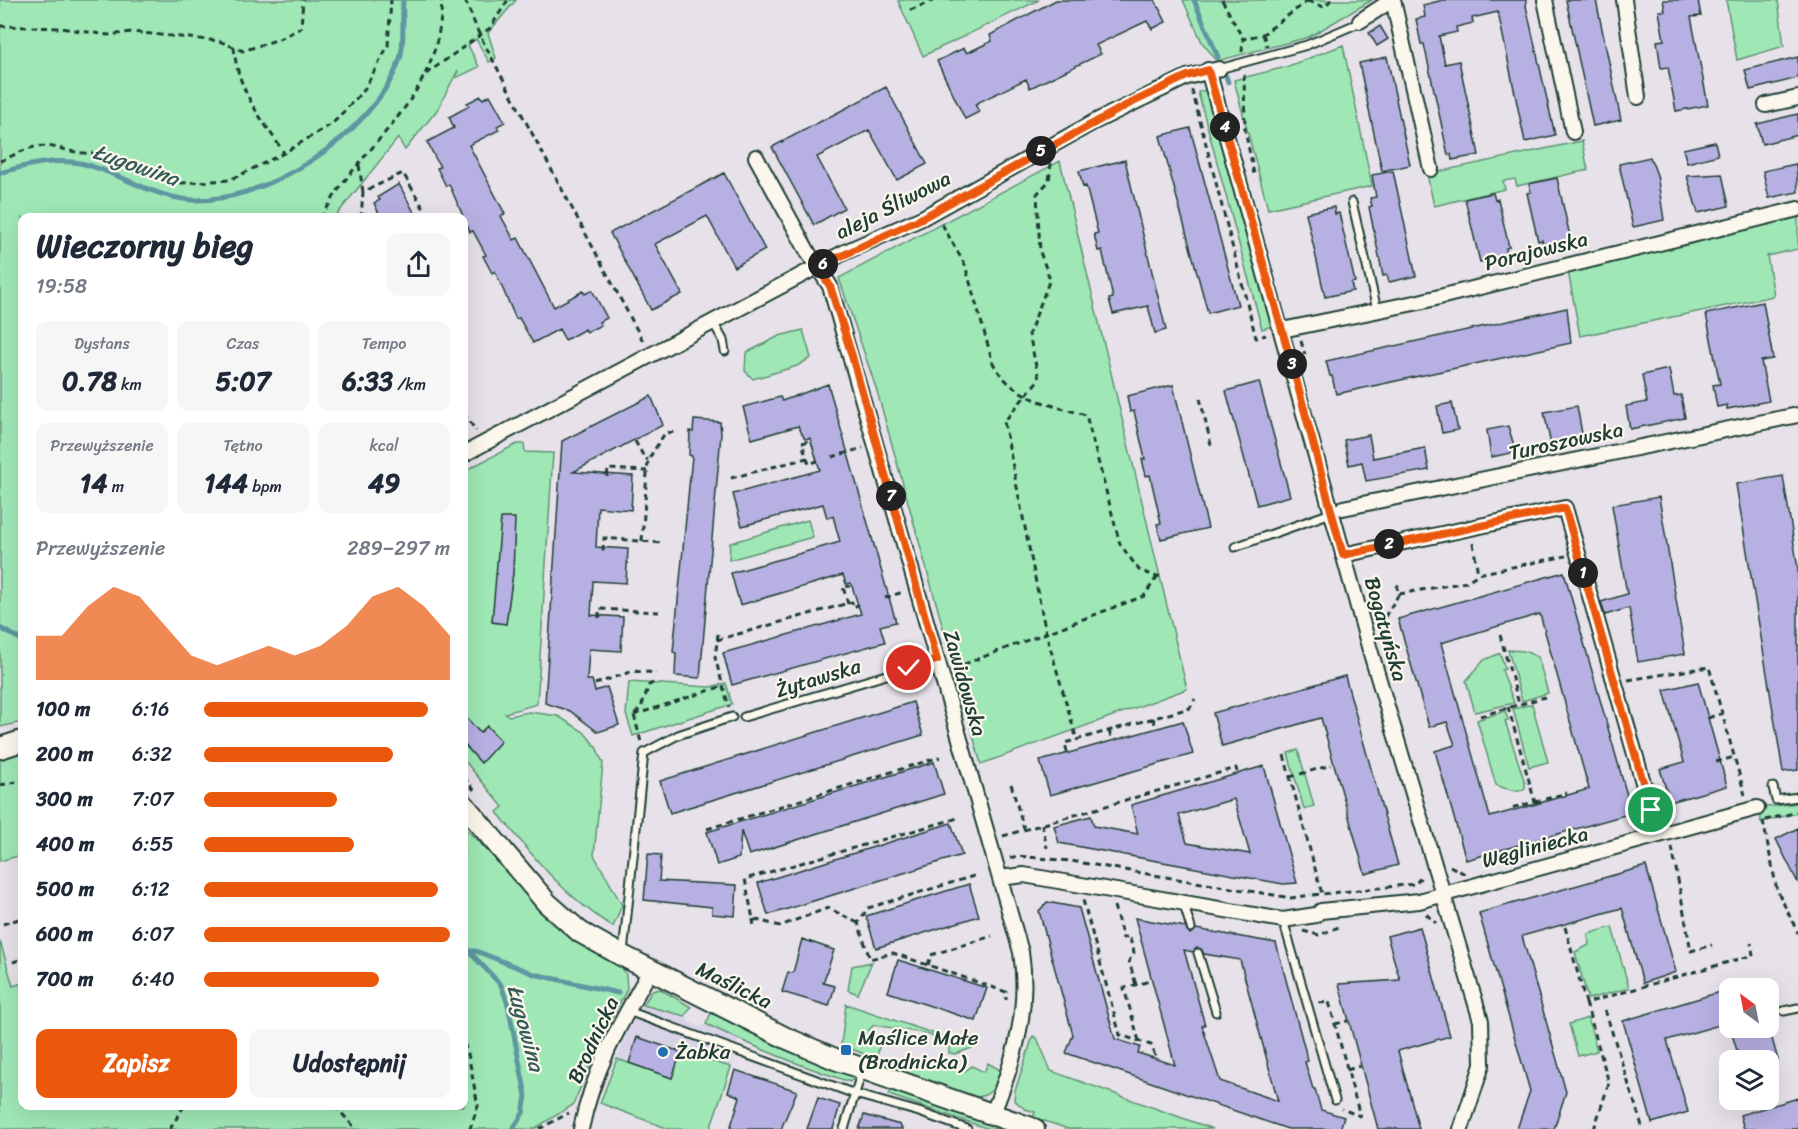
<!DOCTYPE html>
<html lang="pl">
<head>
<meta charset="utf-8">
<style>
  :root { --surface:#fff; --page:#f6f6f7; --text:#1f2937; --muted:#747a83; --accent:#ea580c }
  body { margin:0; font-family:Sriracha,sans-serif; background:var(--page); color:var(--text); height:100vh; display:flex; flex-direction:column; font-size:22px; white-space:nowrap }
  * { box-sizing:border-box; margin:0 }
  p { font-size:20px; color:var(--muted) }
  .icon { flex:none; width:33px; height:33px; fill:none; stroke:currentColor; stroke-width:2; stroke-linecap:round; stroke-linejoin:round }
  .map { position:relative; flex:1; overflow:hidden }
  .details { position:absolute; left:18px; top:213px; width:450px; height:897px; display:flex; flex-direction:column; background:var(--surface); border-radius:12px; box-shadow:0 6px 24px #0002 }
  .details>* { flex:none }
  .needle { width:39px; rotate:328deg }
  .tools { position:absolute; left:1719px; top:978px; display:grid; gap:12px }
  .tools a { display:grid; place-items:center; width:60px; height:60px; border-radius:12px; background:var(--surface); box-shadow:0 6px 24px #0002; font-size:30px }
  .pin { position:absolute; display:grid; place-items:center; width:51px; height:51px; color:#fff; margin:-26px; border:3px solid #fff; border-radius:50%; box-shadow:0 2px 6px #0007 }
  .km { position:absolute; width:30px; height:30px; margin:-15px; border-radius:50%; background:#222; color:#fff; font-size:16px; line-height:30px; text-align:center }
  .round { display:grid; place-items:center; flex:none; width:63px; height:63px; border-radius:12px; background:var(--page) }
  .overview { display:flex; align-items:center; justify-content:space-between; height:102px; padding:0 18px }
  h1 { font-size:33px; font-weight:700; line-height:45px }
  .stats { display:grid; grid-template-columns:repeat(3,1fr); gap:9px; height:102px; padding:6px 18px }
  .stats div { display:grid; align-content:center; border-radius:12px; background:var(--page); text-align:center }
  .stats b { font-size:26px; font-weight:700 }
  .stats small { font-size:16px; font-weight:400 }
  .stats p { font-size:16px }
  .chart { height:168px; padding:12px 18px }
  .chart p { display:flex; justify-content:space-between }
  .chart svg { width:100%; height:108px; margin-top:6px; fill:var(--accent); opacity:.7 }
  .action { display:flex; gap:12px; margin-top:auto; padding:12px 18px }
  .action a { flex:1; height:69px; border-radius:12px; background:var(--accent); color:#fff; font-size:24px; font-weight:700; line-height:69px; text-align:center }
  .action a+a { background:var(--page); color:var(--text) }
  ul { padding:0 18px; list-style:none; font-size:20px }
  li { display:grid; grid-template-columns:96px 72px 1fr; align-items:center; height:45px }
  li i { height:15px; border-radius:8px; background:var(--accent) }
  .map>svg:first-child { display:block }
</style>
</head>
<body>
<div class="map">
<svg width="1798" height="1129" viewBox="0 0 1798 1129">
  <rect width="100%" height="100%" fill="#e7e2e9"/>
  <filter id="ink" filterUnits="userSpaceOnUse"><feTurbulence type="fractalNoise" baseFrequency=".0167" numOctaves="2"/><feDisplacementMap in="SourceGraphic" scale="12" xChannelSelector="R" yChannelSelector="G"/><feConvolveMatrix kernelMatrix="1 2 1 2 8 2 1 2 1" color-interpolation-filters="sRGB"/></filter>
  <g filter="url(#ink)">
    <!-- built -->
    <path fill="#d9d3e7" d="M643,1005l42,11 4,6 11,5 6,-3 32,15 -7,28 -50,-15 -9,26 -55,-19 9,-23z"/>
    <!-- green -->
    <path fill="#9fe8b6" stroke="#5f9275" stroke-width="1.5" fill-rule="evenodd" d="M0,0h516l-28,33 8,25 -7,4 -13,-23 -8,6 11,22 -23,11 2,-8 -21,40 -32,40 -7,-12 -63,79 -313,1v504l-22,5z
      M901,0h138l-116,56 -25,-55z
      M1183,0h189l-63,37 -92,24 -15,-19z
      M1726,0h52l6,46 -47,14z
      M1343,45l29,141 -104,23 -34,-129 52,-13z
      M1209,89l63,237 -10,3 -64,-237z
      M1582,141l6,29 -71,16 -2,-7 -12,2 2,8 -71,17 -7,-32z
      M1060,161l127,528 -206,75 -104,-373 -38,-113z
      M1798,217v32l-31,7 7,40 -194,40 -12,-65z
      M803,330l8,28 -14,8 -44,13 -8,-8 1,-18 33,-17z
      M517,444h7l1,8 28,1 -16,251 -32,9 4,3 20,-4 29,4 26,16 12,15 7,16 -9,92 28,50 -9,22c-51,-33 -78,-68 -116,-115l6,-5 -39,-47v-16l17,19 19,-22 -13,-15 -7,7 -12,-13 -4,4v-253zM498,571l15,2 -7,51 -14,-2z
      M808,520l5,17 -84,23 1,-17z
      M1508,650l16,1 14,6 10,36 -26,8z
      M1500,653l5,16 -3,1 12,33 -39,9 -9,-31 18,-21z
      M629,682l81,5 16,-4 6,21 -99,32 -7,-22z
      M1532,704l16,58 -19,5 -16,-58z
      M1505,711l3,9 -3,1 20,62v6c-10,3 -19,0 -29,-4l-19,-65z
      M22,747v108l-22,6v-108z
      M1298,750l16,56 -10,3 -16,-56z
      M1798,803v10l-37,9 -1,-14z
      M464,827l98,100 55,32 9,16 1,14 -28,54 -26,62 -39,24h-534v-188l13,45 9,-3v123h442z
      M1612,927l17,61 -41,11 -13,-47 14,-7 -1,-11z
      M872,962l-14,32 -10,-4 4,-24z
      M660,989l31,18 -6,9 -42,-11 9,-14z
      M846,1004l128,43 -18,7 -7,-1v-11l-25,-9 -50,-8 -5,5 11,9 -3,20 -36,-14z
      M712,1011l134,59 8,8 -4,4c-49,-16 -97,-35 -144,-58z
      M1588,1018l9,33 -19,5 -9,-32z
      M1033,1036l4,2 14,33 162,58h-145l-35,-12 2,-5 -10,-3 -11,-9 1,-9z
      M681,1052l50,15 -21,62h-41l-69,-26 17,-44 55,19z
      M914,1059l51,12 7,-5 12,6 4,-9 14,8c-6,14 -10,25 -26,26l-78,-26 -1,-5 4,-5z
      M893,1085l125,44h-29l-100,-34z"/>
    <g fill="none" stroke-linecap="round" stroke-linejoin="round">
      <!-- stream -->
      <path stroke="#5e96a1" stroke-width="5" d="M1194,0l24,57
        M1226,76l2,6
        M0,173c25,-8 54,-15 80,-10 36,8 67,31 103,36 78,10 192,-66 217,-140 5,-17 2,-41 3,-59
        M0,628l22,12
        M464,946l37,39 7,20 18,91 -3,17 -10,16
        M468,951h8l58,23 84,19"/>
    </g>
    <!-- building -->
    <path fill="#b7b1e3" stroke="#1f3d34" stroke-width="1.5" fill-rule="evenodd" d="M1056,0h99l11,22 -14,7 -5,-8 -51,24 5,9 -71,34 -4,-9 -51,25 4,8 -14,7 -28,-58 27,-13 3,5 25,-12 -2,-6z
      M1443,0h84l-1,6 29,129 -30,7 -27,-130 -26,6 1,5 -17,4 1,5 -18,4 6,28 14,-3 20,94 -27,5 -1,-6 -3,1 -24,-111h-3l-5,-25 9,-2 -2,-12z
      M1566,0h30l25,120 -28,6z
      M1663,0h35l3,16 -10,1 17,88 -32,6 -8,-44 -7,1 -4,-27 7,-1 -5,-29h6z
      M1380,26l8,13 -11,7 -8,-13z
      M1387,57l23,108 -28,6 -23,-108z
      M1798,57v21l-48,12 -5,-20z
      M886,87l41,77 -30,16 -28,-50 -52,27 27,51 -30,17 -42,-78z
      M490,95l15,27 -8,4 2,4 -30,15 36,69 -4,2 13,24 4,-2 36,69 29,-16 2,3 7,-4 15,28 -8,4 2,3 -14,7 -2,-3 -20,11 -6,-11 -26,14 -14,-25 -3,1 -21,-48 -3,2 -9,-17 3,-1 -13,-24 -3,1 -21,-48 -3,2 -9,-18 3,-1 -13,-25 27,-14 -5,-11 20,-11 -2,-3 14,-7 2,3z
      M1798,114v21l-36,9 -5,-20z
      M1190,128l48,177 -30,8 -48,-177z
      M1715,142l3,13 -31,8 -4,-14z
      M1650,157l7,18 7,45 -31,7 -14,-63z
      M1125,160l41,170 -11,3 -7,-27 -35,8 -4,-15 4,-1 -11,-48 -4,1 -4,-17 4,-1 -12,-47 -3,1 -4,-16z
      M1796,164l2,28 -29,6 -6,-27z
      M1393,171l23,105 -27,6 -2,-7 -4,1 -14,-69 3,-1 -2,-8 6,-1 -4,-22z
      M724,173l41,77 -31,17 -27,-51 -52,28 27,50 -31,16 -41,-77z
      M1722,174l7,32 -31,7 -11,-37z
      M1557,178l14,63 -27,7 -2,-8 -4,1 -11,-48 4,-1 -2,-8z
      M399,184l18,34h-36l-7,-15 6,-3 -2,-3z
      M1493,193l2,7 3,-1 11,48 -3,1 1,8 -27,6 -15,-63z
      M1334,207l1,7 4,-1 16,69 -4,1 2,8 -28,6 -19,-84z
      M1763,302l10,57 -12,2 8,40 -42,8v-4l-10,2 -4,-22 7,-1 -14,-70z
      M1567,308l4,35 -235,51 -4,-18h-2l-4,-15z
      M1669,369l5,27 7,-1 4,23 -55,11 -4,-23 21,-4 -5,-27z
      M1259,382l31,114 -33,9 -31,-114z
      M828,384l68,238 -16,4 5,16 -153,43 -9,-32 138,-39 -10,-31 -5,1 -3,-9 -103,30 -9,-32 109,-31 -7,-26 -6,2 -4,-14 -81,22 -9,-32 87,-24 -10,-32 -5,1 -7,-13 -46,13 -9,-32 37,-10 2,4z
      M1173,385l35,143 -47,11 -4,-15 4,-1 -11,-48 -4,1 -4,-17h3l-11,-48 -4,1 -3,-16z
      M651,396l12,29 -90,47 60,4 -2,34 -33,-3 -2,40 32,2 -2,34 -33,-2 -2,34 32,2 -2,34 -32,-2 -2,31h5l3,11 12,-4 12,38 -21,7 -28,-21 -25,-8 17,-262z
      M1452,403l6,27 -16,3 -5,-27z
      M1577,406l6,33 -8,1 1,5 -8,2 -9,1 -1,-4 -7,1 -7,-33z
      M694,420l26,2 1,12 -21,244 -25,-2 1,-23 -3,-1 19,-196 -3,-1 1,-24 3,1z
      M1508,426l8,26 -25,5 -4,-27z
      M1369,435l4,23 52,-10 4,22 -63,11 -4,-19 -13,3 -5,-25z
      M1783,476l15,93v201l-15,2 -47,-288z
      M1659,497l26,157 -47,8 -9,-54 -24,7 -4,-13 26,-8 -15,-89z
      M501,518h14l-2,55 -7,51 -14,-2z
      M1564,572l68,241 -166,47 -31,-109 20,-6 -8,-23 -18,5 -31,-108zM1540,614l49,175 -99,28 -49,-174z
      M1345,676l53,189 -33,9 -44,-156 -99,28 -9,-33z
      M1698,682l29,104 -57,16 -10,-33 24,-7 -20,-72z
      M913,702l10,33 -253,78 -10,-32z
      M464,715l16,18 7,-7 14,15 -20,22 -17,-19z
      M1183,721l10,33 -143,41 -10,-34z
      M934,762l10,32 -195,61 -8,-24 -2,27 -22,7 -10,-33z
      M1264,766l33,117 -14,1 -224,-41 -5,-17 37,-10 3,10 44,8 -7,-29zM1234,799l16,55 -63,-11 -8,-28z
      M951,823l11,32 -194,60 -10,-32z
      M1798,828v55l-22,-44z
      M648,854l13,1 -2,26 78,4 -2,31 -23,-2v-7l-68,-7z
      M1646,866l30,106 -33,11 -21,-75 -100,28 44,156 -12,37h-37l13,-38 -51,-178z
      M969,884l10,32 -103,32 -10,-32z
      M1047,902l32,6 36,131 25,8 -2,6 37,12 -40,-147 50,9 5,7 6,-5 80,14 32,118 -3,1 8,27h2l6,21 23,7 -4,12h-52l-222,-76 7,-18 -34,-124zM1197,948l4,1 3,5 36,6 38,141 -58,-20 -18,-55 3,-1 -21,-75 9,2z
      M1420,927l30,109 -52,15 21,78h-41l-39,-145 61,-4 -13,-44z
      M802,939l32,11 -11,33 12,3 -6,20 -47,-14 6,-20 5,1z
      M898,960l89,28 -11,33 -88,-29z
      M1730,989v33l-63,18 21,72 -36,11 -29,-102z
      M1730,1028h39l9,32h-38z
      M637,1037l44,15 -9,26 -43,-15z
      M735,1070l62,21 -16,38h-51l10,-32 -12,-5z
      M818,1098l22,7 -7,24h-26z
      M1798,1098v31h-54l-4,-14z
      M864,1115l36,10 2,4h-43z"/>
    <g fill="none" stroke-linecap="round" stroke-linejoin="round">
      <defs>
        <path id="lane" d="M1219,69l88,-24 47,-20
          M1352,202l25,108
          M713,322l10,18 2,11
          M1235,547l99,-35
          M744,717l193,-57
          M1773,787l3,13 22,-3
          M1183,902l8,26
          M1283,920l52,180
          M623,953l21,-200 34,-18 54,-18
          M1198,953l18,59
          M628,1011l227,83 64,18 48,17
          M1784,1011l14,-3
          M844,1129l18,-58"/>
        <path id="street" d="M1393,0l38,169
          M1545,0l28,132
          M1624,0l14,97
          M1360,21l32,-21
          M1208,70l162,580 111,371 1,44 -21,64
          M1766,105l32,-7
          M756,157l53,97 21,32 191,666c9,58 -7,110 -29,163
          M1282,330l137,-28 379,-93
          M464,454l381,-202 77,-34 172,-96 93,-45 32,-8
          M1343,508l455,-93
          M1343,555l222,-47 93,327
          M1000,878l24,-3 259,45 33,-5
          M1321,911l98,-10 338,-93
          M581,1129c12,-59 40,-107 69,-158"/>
        <path id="secondary" d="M0,748l22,-7
          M464,805l83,98 33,29 41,23 165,83 49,21 199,70"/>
      </defs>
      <!-- lane casing -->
      <use href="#lane" stroke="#1f3d34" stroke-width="11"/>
      <!-- street casing -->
      <use href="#street" stroke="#1f3d34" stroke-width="18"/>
      <!-- secondary casing -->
      <use href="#secondary" stroke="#1f3d34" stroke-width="24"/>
      <!-- path -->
      <path stroke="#1f3d34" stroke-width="3" stroke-dasharray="6 4.5" stroke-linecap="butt" d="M465,0l14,34 165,309
        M1222,0l21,39
        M1308,1l16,6 7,-7
        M910,10l25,-10
        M0,26l61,2 47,7 24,-3 87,9 24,10 36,-12 22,-11 2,-28
        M1263,34l4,12
        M234,47c3,44 27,70 50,106
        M1242,52l1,-13 20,-5 46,-34
        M426,74l64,-46 18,-28
        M1244,74l1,56 9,44
        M1192,90l64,248 10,-3
        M0,161c11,-4 24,-12 35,-14 19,-4 38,8 57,6l89,30 49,-3 54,-27 49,-30 31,-33 24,-44 3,-46
        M1051,163l-2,18 -12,13 3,58 10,27 -21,55 10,45 -35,43 42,211 31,107
        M359,165l4,27
        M321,218c8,-13 16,-27 25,-39 48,-60 94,-96 96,-179
        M361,218l2,-26 40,-19 26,45
        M942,224l23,41 28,98c20,36 55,41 93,52l34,129 19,26 18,7 3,-2
        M1301,341l4,14
        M1200,398l12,51
        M464,413l12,18
        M635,441l9,16 4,3
        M832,457l31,-9
        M807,458l2,6 8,-3
        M607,477l1,-8 39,2
        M731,478l76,-20 -5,-15 7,-2
        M642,541l6,-81 17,-27 10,-1
        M1473,543l5,31
        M603,551l1,-13 60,5
        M1399,594l67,-12 12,-8 88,-18
        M885,598l18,-6
        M848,604l-5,-17 7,-1
        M599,618v-9l61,3
        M1379,626l20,-32 -2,-7 4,-6
        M718,634l-3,24 14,49
        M1500,635l19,69
        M717,640l135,-38 1,5 5,-2
        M954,668l190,-72 13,-19
        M1628,680l81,-13 36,128
        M595,684l38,-13 23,2
        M1508,707l27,95 -24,6
        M635,714l6,-6 8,-23 6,-3
        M634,715l89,-29
        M634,715l7,27
        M1480,716l65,-19
        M1153,718l3,9
        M1708,718l14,-5
        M1109,731l3,9
        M1067,752l-2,-9 125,-35 5,-9
        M1284,755l38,139
        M1716,762l18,-5
        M464,777l10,13
        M1290,777l41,-12
        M1011,784l13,45
        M0,785l22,-4
        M1535,802l32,-9
        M1765,820l33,-8
        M1763,821l14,69 21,43
        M1042,824l5,24
        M707,829l233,-72
        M1003,836l233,-68 1,4
        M1672,847l19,104 21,-6
        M1010,858l8,-2 53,5 220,37 20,-3
        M1450,866l15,8
        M974,876l-106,32 -10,15 12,36 23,-6 113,39v8
        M1313,895l102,-11 8,-9
        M1083,900l37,135 31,10 4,11
        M1114,906l9,32 6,-2 5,16 -5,9 7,24
        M1426,914l10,9
        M753,919l1,10
        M858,923l-30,-15 -48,18 -27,-7 -8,-40 213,-61
        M3,924l19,-6
        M1565,927l21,76 167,-48 -2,-12
        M1303,931l16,4 22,-9
        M13,962l9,-3
        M928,965l3,-10 61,-19
        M1319,1003l10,-1 31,114 -18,-7
        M1586,1003l23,80 -15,46
        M1605,1010l38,119
        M1335,1024l13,-3
        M1139,1041l-15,-53 26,-7
        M464,1043l4,11 10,52 -8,23
        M1347,1070l13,-4
        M335,1106l21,23
        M170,1129l14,-23
        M539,1129l30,-16"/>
      <!-- lane -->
      <use href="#lane" stroke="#fbf7ec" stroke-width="7"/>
      <!-- street -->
      <use href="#street" stroke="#fbf7ec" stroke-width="14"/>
      <!-- secondary -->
      <use href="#secondary" stroke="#fbf7ec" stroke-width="20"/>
    </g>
  </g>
  <g fill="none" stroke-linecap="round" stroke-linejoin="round" filter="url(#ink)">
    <defs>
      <path id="route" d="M909,668l28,-8 -85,-304 -22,-70 -12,-19 104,-49 203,-112 62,-30 21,-6 88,309 47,176 222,-47 86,302"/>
    </defs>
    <!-- route casing -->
    <use href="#route" stroke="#fff" stroke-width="12"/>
    <!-- route -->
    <use href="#route" stroke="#ea580c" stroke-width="8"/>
  </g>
  <!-- markers -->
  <g fill="#1f6fb2" stroke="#fbf7ec" stroke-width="2">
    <rect x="840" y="1044" width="12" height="12" rx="3"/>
    <circle cx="663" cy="1052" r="6"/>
  </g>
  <g text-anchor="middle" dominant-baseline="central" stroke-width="4.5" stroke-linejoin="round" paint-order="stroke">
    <!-- street labels -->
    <g font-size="21" fill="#1f3d34" stroke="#fbf7ec">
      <text transform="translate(893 205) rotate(-27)">aleja Śliwowa</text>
      <text transform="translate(1536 251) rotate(-14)">Porajowska</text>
      <text transform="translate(1566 441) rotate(-12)">Turoszowska</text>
      <text transform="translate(1386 629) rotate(74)">Bogatyńska</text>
      <text transform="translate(818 678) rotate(-17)">Żytawska</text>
      <text transform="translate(965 683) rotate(74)">Zawidowska</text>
      <text transform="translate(1535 847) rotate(-15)">Węgliniecka</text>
      <text transform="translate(734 985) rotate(26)">Maślicka</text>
      <text transform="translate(593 1040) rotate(-65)">Brodnicka</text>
    </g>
    <!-- poi labels -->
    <g font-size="21" fill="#1f3d34" stroke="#fbf7ec" text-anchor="start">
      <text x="858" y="1038">Maślice Małe<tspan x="858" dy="24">(Brodnicka)</tspan></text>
      <text x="675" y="1052">Żabka</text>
    </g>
    <!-- water labels -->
    <g font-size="22" font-style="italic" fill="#345b58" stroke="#fbf7ec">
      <text transform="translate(136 165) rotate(19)">Ługowina</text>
      <text transform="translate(526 1028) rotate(75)">Ługowina</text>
    </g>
  </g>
</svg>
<div class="tools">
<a><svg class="needle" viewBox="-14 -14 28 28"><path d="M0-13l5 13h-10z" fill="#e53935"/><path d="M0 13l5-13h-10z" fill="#747a83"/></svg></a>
<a><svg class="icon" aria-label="layers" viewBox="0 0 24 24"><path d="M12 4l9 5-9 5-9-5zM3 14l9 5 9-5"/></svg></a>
</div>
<div class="pin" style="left:1651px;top:810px;background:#1e9e55"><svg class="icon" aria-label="arrive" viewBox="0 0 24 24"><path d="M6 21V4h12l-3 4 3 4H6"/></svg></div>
<div class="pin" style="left:909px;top:668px;background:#d93025"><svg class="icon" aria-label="check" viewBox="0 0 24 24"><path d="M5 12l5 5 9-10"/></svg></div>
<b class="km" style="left:1583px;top:573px">1</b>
<b class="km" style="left:1389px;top:544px">2</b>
<b class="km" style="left:1292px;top:364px">3</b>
<b class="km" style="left:1225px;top:127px">4</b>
<b class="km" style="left:1041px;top:151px">5</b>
<b class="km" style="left:823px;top:264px">6</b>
<b class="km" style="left:891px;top:496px">7</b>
<section class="details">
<div class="overview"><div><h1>Wieczorny bieg</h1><p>19:58</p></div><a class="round"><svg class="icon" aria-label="share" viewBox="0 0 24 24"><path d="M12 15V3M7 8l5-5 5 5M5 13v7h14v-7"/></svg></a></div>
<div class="stats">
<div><p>Dystans</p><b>0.78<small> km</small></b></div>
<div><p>Czas</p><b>5:07</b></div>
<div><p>Tempo</p><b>6:33<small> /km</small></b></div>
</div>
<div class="stats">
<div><p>Przewyższenie</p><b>14<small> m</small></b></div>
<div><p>Tętno</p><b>144<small> bpm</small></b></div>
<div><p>kcal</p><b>49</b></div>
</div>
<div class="chart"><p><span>Przewyższenie</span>289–297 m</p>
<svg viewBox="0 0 160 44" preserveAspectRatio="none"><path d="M0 44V26L10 26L20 14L30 6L40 10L50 22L60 34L70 38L80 34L90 30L100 34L110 30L120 22L130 10L140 6L150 14L160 26V44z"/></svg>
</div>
<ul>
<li><b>100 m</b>6:16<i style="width:91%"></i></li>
<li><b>200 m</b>6:32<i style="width:77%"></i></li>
<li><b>300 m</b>7:07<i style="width:54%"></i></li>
<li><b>400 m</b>6:55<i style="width:61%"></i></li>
<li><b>500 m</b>6:12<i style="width:95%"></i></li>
<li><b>600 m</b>6:07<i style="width:100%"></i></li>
<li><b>700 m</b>6:40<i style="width:71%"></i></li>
</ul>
<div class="action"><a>Zapisz</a><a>Udostępnij</a></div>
</section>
</div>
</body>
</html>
